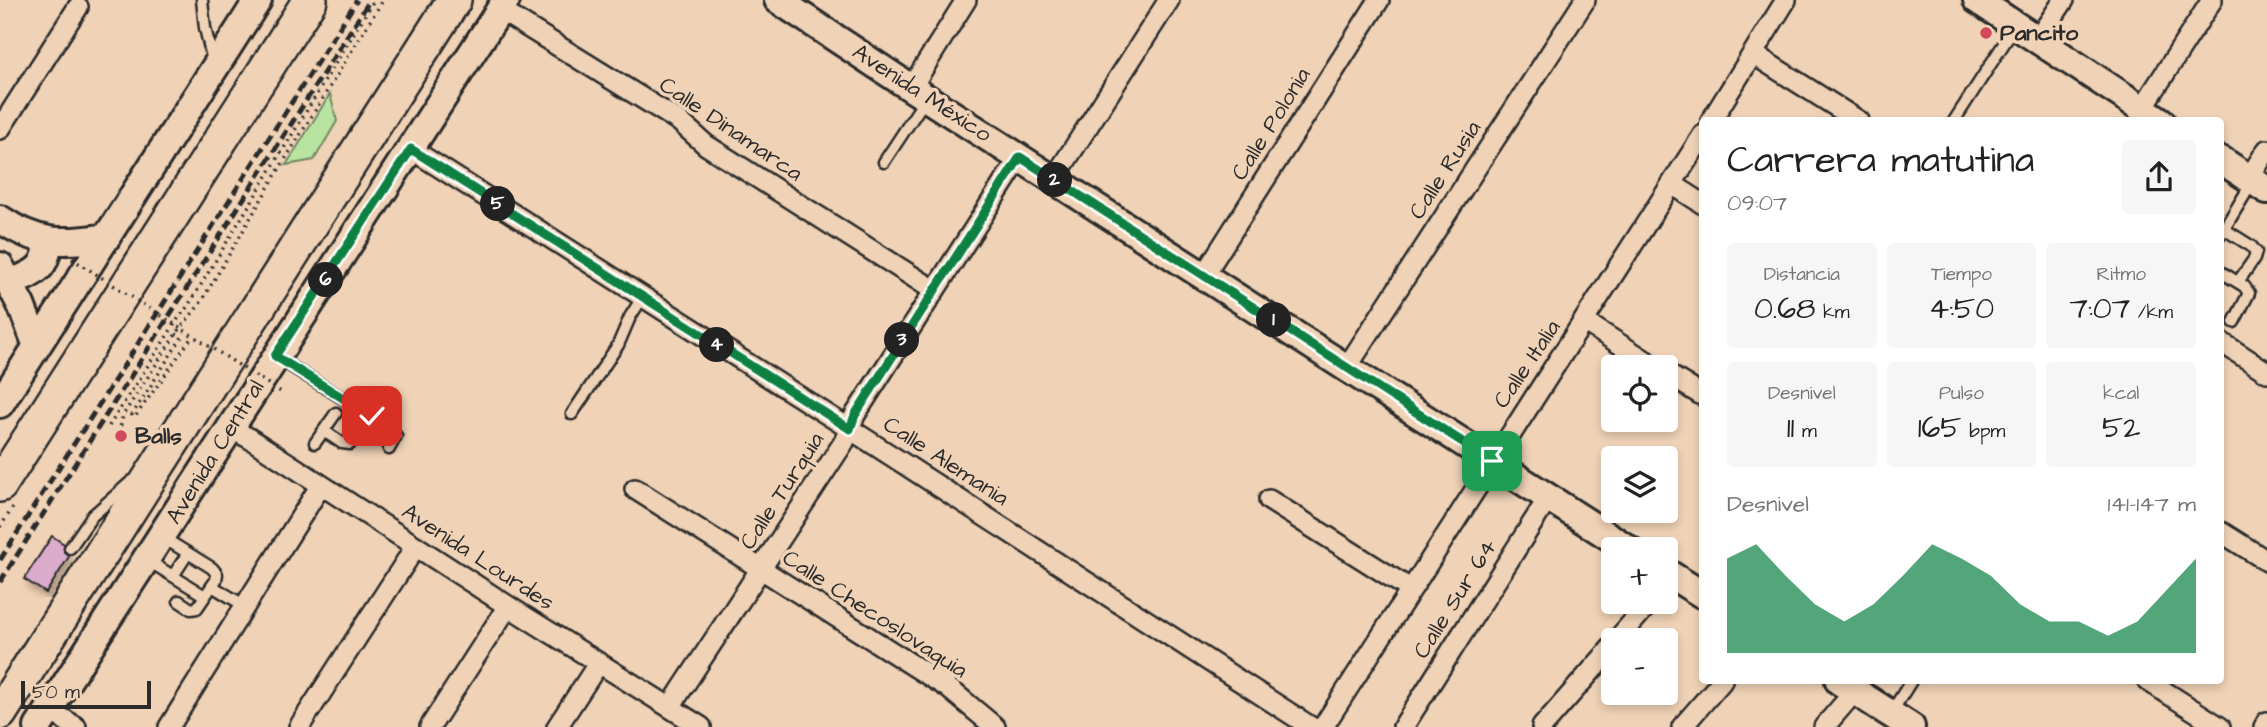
<!DOCTYPE html>
<html lang="es">
<head>
<meta charset="utf-8">
<style>
  :root { --surface:#fff; --page:#f6f6f6; --text:#222; --muted:#767676; --accent:#0b8043 }
  body { margin:0; font-family:"Architects Daughter",sans-serif; background:var(--page); color:var(--text); height:100vh; display:flex; flex-direction:column; font-size:26px; white-space:nowrap }
  * { box-sizing:border-box; margin:0 }
  p { font-size:23px; color:var(--muted) }
  .icon { flex:none; width:38px; height:38px; fill:none; stroke:currentColor; stroke-width:2; stroke-linecap:round; stroke-linejoin:round }
  .map { position:relative; flex:1; overflow:hidden }
  .panel { position:absolute; left:1699px; top:117px; width:525px; height:567px; display:flex; flex-direction:column; background:var(--surface); border-radius:7px; box-shadow:0 4px 10px #0003 }
  .panel>* { flex:none }
  .buttons { position:absolute; left:1601px; top:355px; display:grid; gap:14px }
  .buttons a { display:grid; place-items:center; width:77px; height:77px; border-radius:7px; background:var(--surface); box-shadow:0 4px 10px #0003; font-size:35px }
  .scale { position:absolute; left:21px; bottom:18px; width:130px; box-sizing:border-box; padding-left:7px; border:4px solid #2b2b2b; border-top:0; font-size:19px; line-height:24px; white-space:nowrap; color:#2b2b2b; -webkit-text-stroke:5px #f0d3b7; paint-order:stroke }
  .pin { position:absolute; display:grid; place-items:center; width:60px; height:60px; color:#fff; margin:-30px; border-radius:14px; box-shadow:0 4px 10px #0006 }
  .km { position:absolute; width:35px; height:35px; margin:-18px; border-radius:50%; background:#222; color:#fff; font-size:19px; line-height:35px; text-align:center }
  .round { display:grid; place-items:center; flex:none; width:74px; height:74px; border-radius:7px; background:var(--page) }
  .summary { display:flex; align-items:center; justify-content:space-between; height:119px; padding:0 28px }
  h1 { font-size:38px; font-weight:600; line-height:52px }
  .stats { display:grid; grid-template-columns:repeat(3,1fr); gap:10px; height:119px; padding:7px 28px }
  .stats div { display:grid; align-content:center; border-radius:7px; background:var(--page); text-align:center }
  .stats b { font-size:30px; font-weight:600 }
  .stats small { font-size:19px; font-weight:400 }
  .stats p { font-size:19px }
  .chart { height:196px; padding:14px 28px }
  .chart p { display:flex; justify-content:space-between }
  .chart svg { width:100%; height:126px; margin-top:7px; fill:var(--accent); opacity:.7 }
  .map>svg:first-child { display:block }
</style>
</head>
<body>
<div class="map">
<svg width="2267" height="727" viewBox="0 0 2267 727">
  <defs>
    <filter id="shadow"><feDropShadow dx="4" dy="7" stdDeviation="3.5" flood-color="#0004"/></filter>
  </defs>
  <rect width="100%" height="100%" fill="#f0d3b7"/>
  <filter id="ink" filterUnits="userSpaceOnUse"><feTurbulence type="fractalNoise" baseFrequency=".0143" numOctaves="2"/><feDisplacementMap in="SourceGraphic" scale="14" xChannelSelector="R" yChannelSelector="G"/><feConvolveMatrix kernelMatrix="1 2 1 2 8 2 1 2 1" color-interpolation-filters="sRGB"/></filter>
  <g filter="url(#ink)">
    <!-- green -->
    <path fill="#b8e3a0" stroke="#728766" stroke-width="2" d="M330,94l7,27 -23,39 -28,5z"/>
    <!-- building -->
    <path fill="#dbaccc" stroke="#2b2b2b" stroke-width="2" filter="url(#shadow)" d="M52,536l12,8v8l6,3 -24,38 -22,-14z"/>
    <g fill="none" stroke-linecap="round" stroke-linejoin="round">
      <defs>
        <path id="lane" d="M202,0l3,28 8,33
          M1954,121l62,-96
          M884,162l42,-64
          M2224,229l27,17 5,6 -2,7 -16,23
          M2221,234l32,-53
          M2221,272l23,14 5,7 -15,29
          M276,357l116,72 4,7 -7,13
          M572,414l46,-69 12,-28 12,-19
          M324,431l18,12 8,1 22,-28
          M315,443l21,-30
          M162,537l50,31 5,6 -1,6 -19,28 -6,1 -12,-8
          M70,548l22,-32 40,-35
          M147,560l58,36
          M173,576l15,-23
          M212,586l33,20
          M1891,713l20,-32"/>
        <path id="street" d="M500,10l179,111 27,24 228,145
          M2038,39l26,-39
          M1753,54l106,67
          M911,88l55,-88
          M2142,109l70,-109
          M1711,121l75,-121
          M0,129l78,-122
          M411,149l439,280 461,298
          M2249,178l18,-28
          M1054,179l115,-179
          M1672,184l31,20
          M1204,275l175,-275
          M1585,322l72,46
          M2221,342l46,30
          M1347,367l238,-367
          M1666,373l37,23
          M229,428l20,10 259,168 193,121
          M635,489l312,198 48,40
          M1269,500l141,89
          M2221,532l46,29
          M1617,640l33,-38
          M2148,681l72,46
          M670,707l174,-265 11,-27 165,-258
          M49,710l27,17
          M169,727l152,-242
          M299,727l117,-181
          M430,727l78,-121
          M557,727l41,-63
          M1323,727l380,-592
          M1403,727l146,-230
          M1542,727l72,-82
          M1682,727l40,-46
          M1824,727l31,-36
          M2264,727l3,-5"/>
        <path id="secondary" d="M778,0l133,88 719,462
          M1977,0l184,121
          M2221,160l46,30
          M0,219c38,26 63,25 107,18
          M0,266l21,39 16,41
          M10,283c24,-10 37,-13 38,-42
          M0,404l258,-404
          M1666,572l37,23
          M1839,681l72,46
          M38,727l468,-727"/>
        <path id="highway" d="M0,485l310,-485
          M0,713l454,-713"/>
      </defs>
      <!-- lane casing -->
      <use href="#lane" stroke="#2b2b2b" stroke-width="15"/>
      <!-- street casing -->
      <use href="#street" stroke="#2b2b2b" stroke-width="24"/>
      <!-- secondary casing -->
      <use href="#secondary" stroke="#2b2b2b" stroke-width="32"/>
      <!-- highway casing -->
      <use href="#highway" stroke="#2b2b2b" stroke-width="38"/>
      <!-- path -->
      <path stroke="#2b2b2b" stroke-width="3.5" stroke-dasharray="2 5" stroke-linecap="butt" d="M176,334l6,3 -50,78 3,2 57,-80
        M109,426l69,-107 10,-13 186,-306
        M119,433l4,-18 53,-81 24,-30 78,-133 105,-171
        M0,527l14,-21"/>
      <!-- lane -->
      <use href="#lane" stroke="#f0d3b7" stroke-width="10"/>
      <!-- street -->
      <use href="#street" stroke="#f0d3b7" stroke-width="19"/>
      <!-- secondary -->
      <use href="#secondary" stroke="#f0d3b7" stroke-width="26"/>
      <!-- highway -->
      <use href="#highway" stroke="#f0d3b7" stroke-width="33"/>
      <!-- rail -->
      <path stroke="#2b2b2b" stroke-width="5" stroke-dasharray="10 5" stroke-linecap="butt" d="M0,560l357,-560
        M0,582l370,-582"/>
      <!-- path-bridge -->
      <path stroke="#2b2b2b" stroke-width="3.5" stroke-dasharray="2 5" stroke-linecap="butt" d="M66,255l215,137"/>
    </g>
  </g>
  <g fill="none" stroke-linecap="round" stroke-linejoin="round" filter="url(#ink)">
    <defs>
      <path id="route" d="M372,416l-97,-60 136,-207 439,280 5,-14 165,-258 472,304"/>
    </defs>
    <!-- route casing -->
    <use href="#route" stroke="#fff" stroke-width="14"/>
    <!-- route -->
    <use href="#route" stroke="#0b8043" stroke-width="9"/>
  </g>
  <!-- markers -->
  <g fill="#d1495b" stroke="#f0d3b7" stroke-width="2.5">
    <circle cx="1986" cy="33" r="7"/>
    <circle cx="121" cy="436" r="7"/>
  </g>
  <g text-anchor="middle" dominant-baseline="central" stroke-width="7" stroke-linejoin="round" paint-order="stroke">
    <!-- poi labels -->
    <g font-size="23" font-weight="bold" fill="#2b2b2b" stroke="#f0d3b7" text-anchor="start">
      <text x="2000" y="33">Pancito</text>
      <text x="135" y="436">Balls</text>
    </g>
    <!-- street labels -->
    <g font-size="23" fill="#2b2b2b" stroke="#f0d3b7">
      <text transform="translate(922 93) rotate(33)">Avenida México</text>
      <text transform="translate(1271 124) rotate(-58)">Calle Polonia</text>
      <text transform="translate(731 129) rotate(34)">Calle Dinamarca</text>
      <text transform="translate(1445 170) rotate(-57)">Calle Rusia</text>
      <text transform="translate(1527 364) rotate(-56)">Calle Italia</text>
      <text transform="translate(215 452) rotate(-58)">Avenida Central</text>
      <text transform="translate(946 461) rotate(33)">Calle Alemania</text>
      <text transform="translate(782 491) rotate(-57)">Calle Turquia</text>
      <text transform="translate(478 557) rotate(33)">Avenida Lourdes</text>
      <text transform="translate(1455 599) rotate(-58)">Calle Sur 64</text>
      <text transform="translate(875 614) rotate(33)">Calle Checoslovaquia</text>
    </g>
  </g>
</svg>
<div class="buttons">
<a><svg class="icon" aria-label="locate" viewBox="0 0 24 24"><circle cx="12" cy="12" r="6"/><path d="M12 2v4M12 18v4M2 12h4M18 12h4"/></svg></a>
<a><svg class="icon" aria-label="layers" viewBox="0 0 24 24"><path d="M12 4l9 5-9 5-9-5zM3 14l9 5 9-5"/></svg></a>
<a>+</a>
<a>−</a>
</div>
<div class="scale">50 m</div>
<div class="pin" style="left:1492px;top:461px;background:#1e9e55"><svg class="icon" aria-label="arrive" viewBox="0 0 24 24"><path d="M6 21V4h12l-3 4 3 4H6"/></svg></div>
<div class="pin" style="left:372px;top:416px;background:#d93025"><svg class="icon" aria-label="check" viewBox="0 0 24 24"><path d="M5 12l5 5 9-10"/></svg></div>
<b class="km" style="left:1274px;top:320px">1</b>
<b class="km" style="left:1055px;top:180px">2</b>
<b class="km" style="left:902px;top:340px">3</b>
<b class="km" style="left:717px;top:345px">4</b>
<b class="km" style="left:498px;top:204px">5</b>
<b class="km" style="left:326px;top:280px">6</b>
<section class="panel">
<div class="summary"><div><h1>Carrera matutina</h1><p>09:07</p></div><a class="round"><svg class="icon" aria-label="share" viewBox="0 0 24 24"><path d="M12 15V3M7 8l5-5 5 5M5 13v7h14v-7"/></svg></a></div>
<div class="stats">
<div><p>Distancia</p><b>0.68<small> km</small></b></div>
<div><p>Tiempo</p><b>4:50</b></div>
<div><p>Ritmo</p><b>7:07<small> /km</small></b></div>
</div>
<div class="stats">
<div><p>Desnivel</p><b>11<small> m</small></b></div>
<div><p>Pulso</p><b>165<small> bpm</small></b></div>
<div><p>kcal</p><b>52</b></div>
</div>
<div class="chart"><p><span>Desnivel</span>141–147 m</p>
<svg viewBox="0 0 160 44" preserveAspectRatio="none"><path d="M0 44V11L10 6L20 17L30 27L40 33L50 27L60 17L70 6L80 11L90 17L100 27L110 33L120 33L130 38L140 33L150 22L160 11V44z"/></svg>
</div>
</section>
</div>
</body>
</html>
